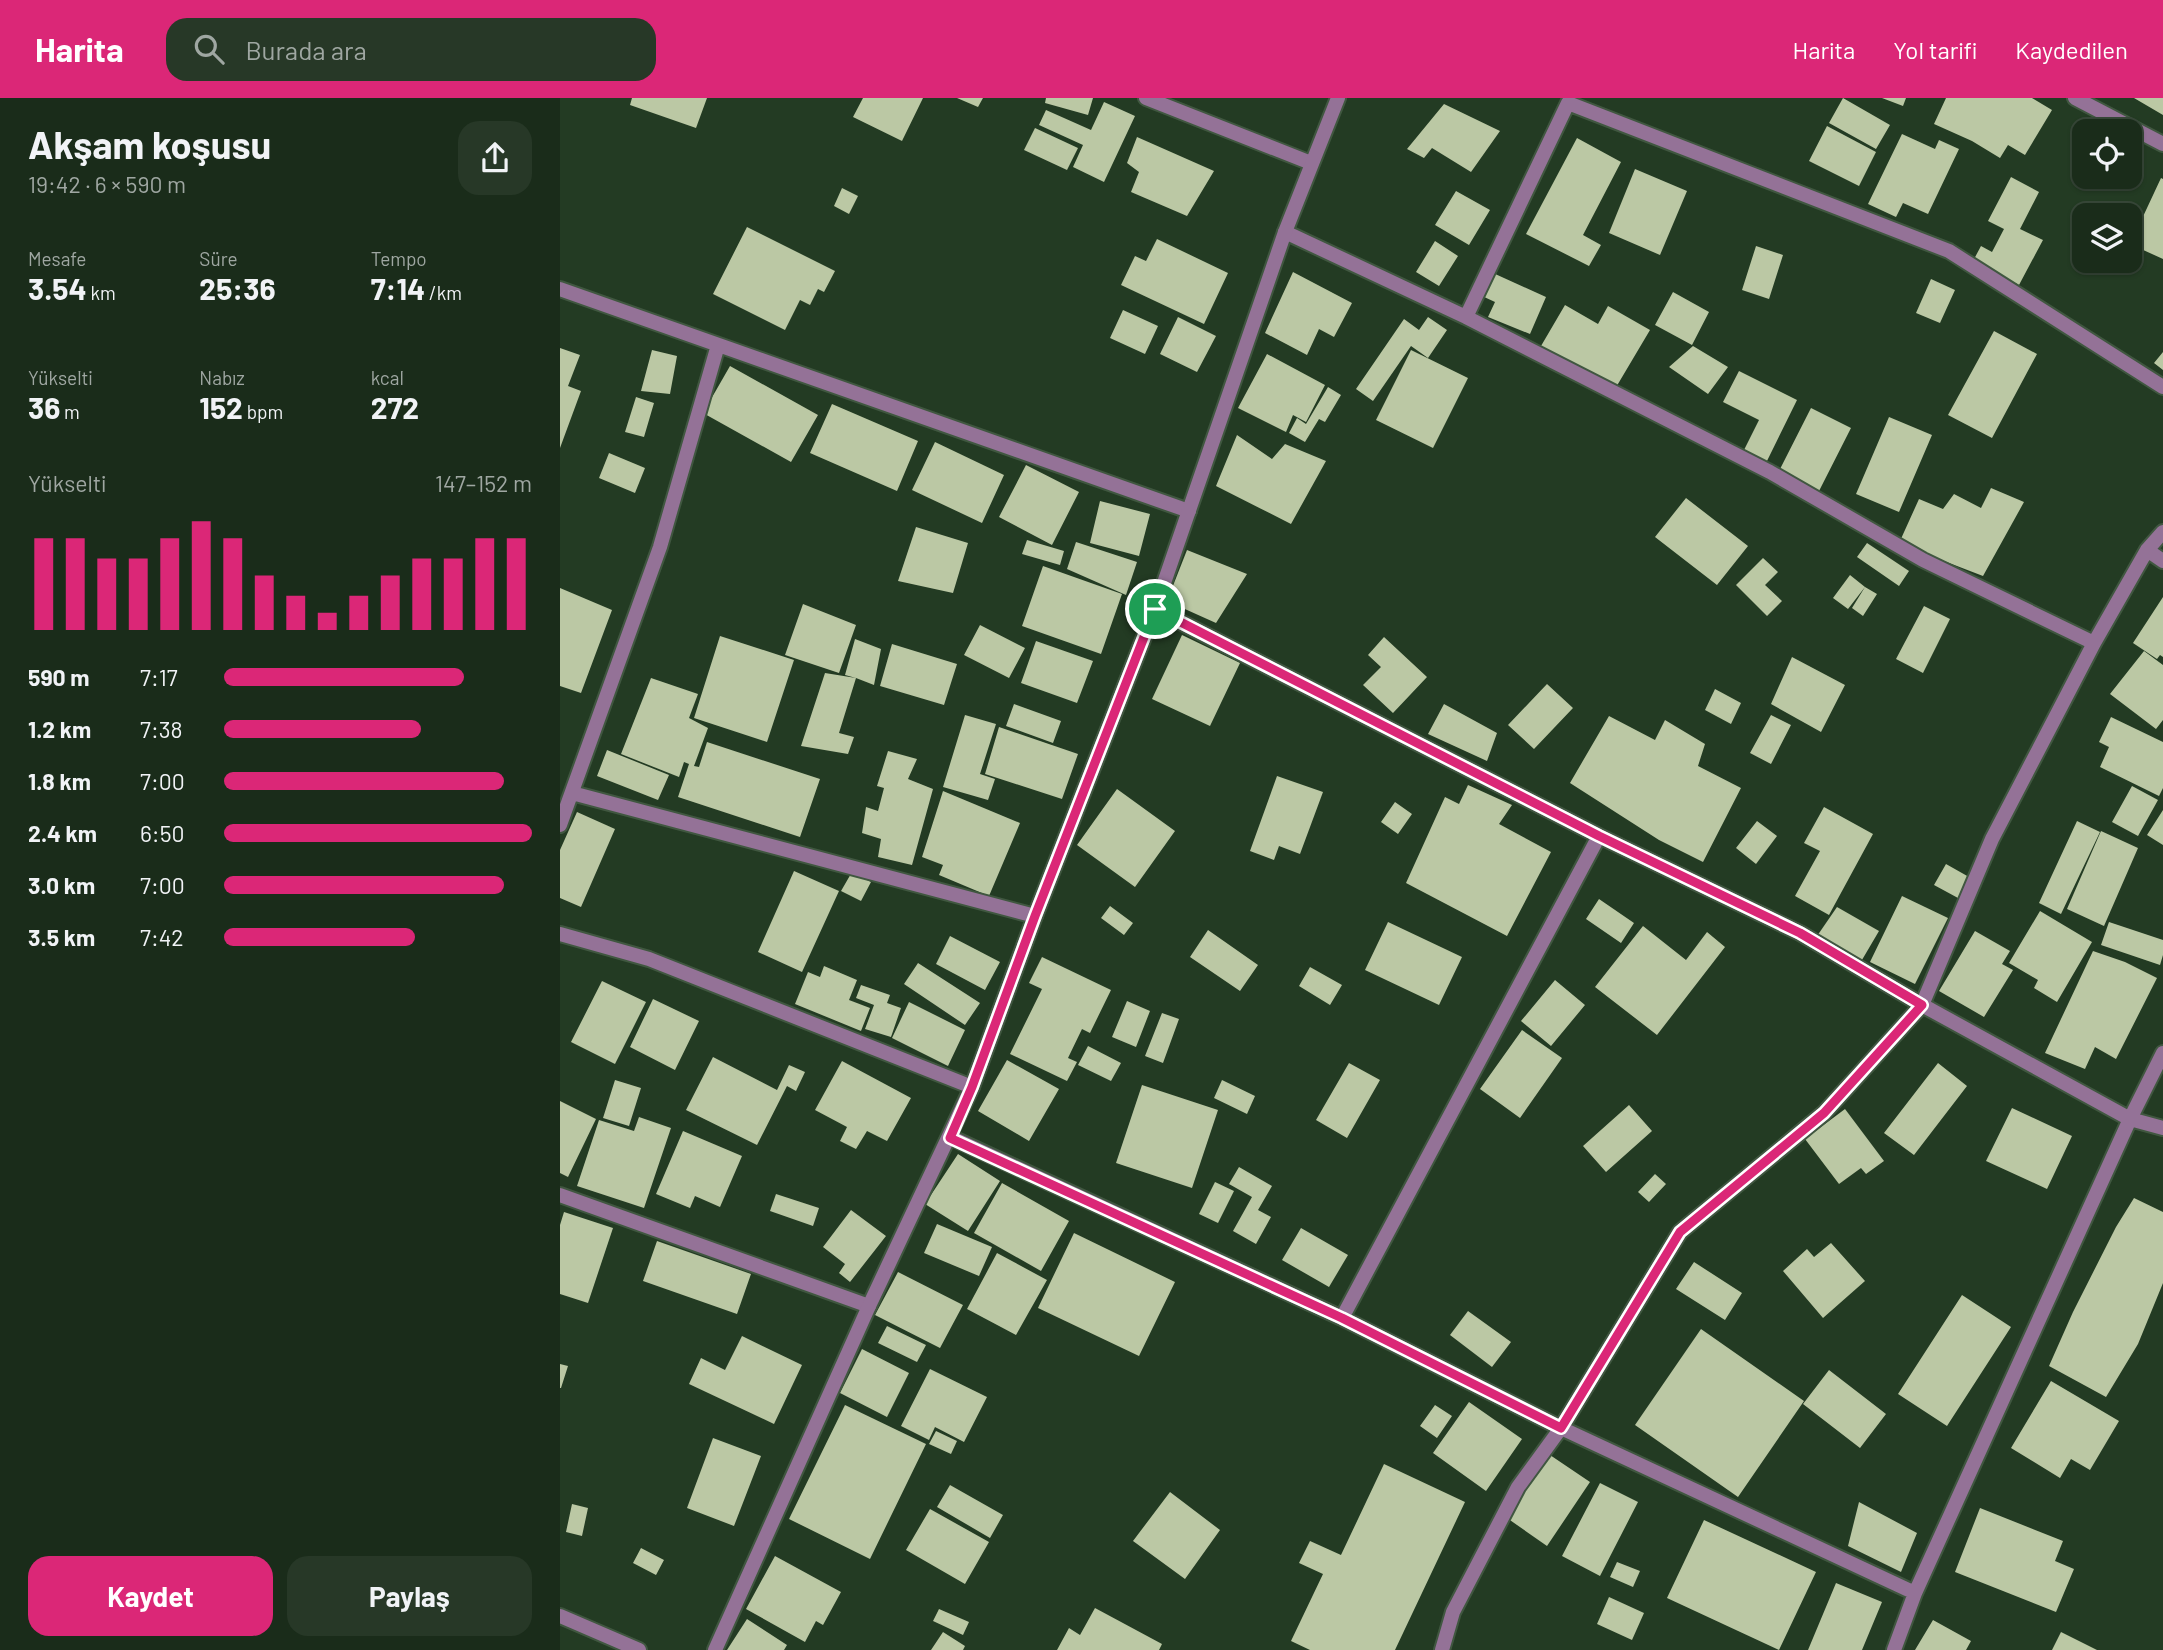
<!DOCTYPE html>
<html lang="tr">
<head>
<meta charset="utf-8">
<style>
  :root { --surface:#1a2c1a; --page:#273827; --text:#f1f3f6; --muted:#9fa7a2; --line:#384839; --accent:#db2777 }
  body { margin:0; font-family:Barlow,sans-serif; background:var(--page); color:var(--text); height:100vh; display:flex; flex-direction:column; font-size:26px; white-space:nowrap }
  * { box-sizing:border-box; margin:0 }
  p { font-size:23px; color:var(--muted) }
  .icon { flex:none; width:38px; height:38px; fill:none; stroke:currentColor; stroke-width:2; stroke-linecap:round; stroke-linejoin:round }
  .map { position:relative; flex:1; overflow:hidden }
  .sheet { display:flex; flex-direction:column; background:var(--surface); width:560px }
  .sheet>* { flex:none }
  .controls { position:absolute; left:1512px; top:21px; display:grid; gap:14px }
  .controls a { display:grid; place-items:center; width:70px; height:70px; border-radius:14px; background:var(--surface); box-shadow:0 2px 5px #0004,0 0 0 2px var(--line); font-size:35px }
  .pin { position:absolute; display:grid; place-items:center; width:60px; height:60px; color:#fff; margin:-30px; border:4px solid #fff; border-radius:50%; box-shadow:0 2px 7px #0007 }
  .round { display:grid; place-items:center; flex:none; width:74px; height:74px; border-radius:21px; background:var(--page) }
  .summary { display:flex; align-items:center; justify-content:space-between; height:119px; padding:0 28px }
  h1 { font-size:38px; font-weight:700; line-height:52px }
  .metrics { display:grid; grid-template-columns:repeat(3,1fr); gap:10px; height:119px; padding:7px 28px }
  .metrics div { display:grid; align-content:center }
  .metrics b { font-size:30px; font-weight:700 }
  .metrics small { font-size:19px; font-weight:400 }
  .metrics p { font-size:19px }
  .chart { height:196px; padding:14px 28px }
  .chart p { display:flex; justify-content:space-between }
  .chart svg { width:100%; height:126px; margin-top:7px; stroke:var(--accent); stroke-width:6 }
  .button { display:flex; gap:14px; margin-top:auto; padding:14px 28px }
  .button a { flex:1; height:80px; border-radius:21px; background:var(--accent); color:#fff; font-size:28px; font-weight:700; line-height:80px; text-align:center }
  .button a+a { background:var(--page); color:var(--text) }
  ul { padding:0 28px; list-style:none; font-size:23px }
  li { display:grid; grid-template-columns:112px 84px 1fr; align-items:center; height:52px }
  li i { height:18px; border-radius:9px; background:var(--accent) }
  header { display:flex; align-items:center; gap:42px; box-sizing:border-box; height:98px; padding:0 35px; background:var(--accent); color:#fff }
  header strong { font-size:33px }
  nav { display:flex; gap:38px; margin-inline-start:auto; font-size:24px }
  .search { width:490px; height:63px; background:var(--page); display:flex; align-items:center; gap:18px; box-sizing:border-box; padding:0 24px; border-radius:21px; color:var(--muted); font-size:26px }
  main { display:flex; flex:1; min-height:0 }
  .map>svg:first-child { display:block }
</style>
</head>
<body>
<header>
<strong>Harita</strong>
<div class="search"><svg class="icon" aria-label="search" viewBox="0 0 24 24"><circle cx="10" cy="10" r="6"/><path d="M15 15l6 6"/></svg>Burada ara</div>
<nav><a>Harita</a><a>Yol tarifi</a><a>Kaydedilen</a></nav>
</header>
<main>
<section class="sheet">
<div class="summary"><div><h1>Akşam koşusu</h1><p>19:42 · 6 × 590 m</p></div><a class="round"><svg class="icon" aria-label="share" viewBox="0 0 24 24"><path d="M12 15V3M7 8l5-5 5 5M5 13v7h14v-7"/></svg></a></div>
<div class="metrics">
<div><p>Mesafe</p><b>3.54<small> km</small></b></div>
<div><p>Süre</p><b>25:36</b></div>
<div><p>Tempo</p><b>7:14<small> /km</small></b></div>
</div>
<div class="metrics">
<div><p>Yükselti</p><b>36<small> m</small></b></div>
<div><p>Nabız</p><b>152<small> bpm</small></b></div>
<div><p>kcal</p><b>272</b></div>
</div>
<div class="chart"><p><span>Yükselti</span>147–152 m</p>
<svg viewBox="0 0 160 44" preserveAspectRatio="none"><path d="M5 44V12M15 44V12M25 44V19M35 44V19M45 44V12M55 44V6M65 44V12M75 44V25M85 44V32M95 44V38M105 44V32M115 44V25M125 44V19M135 44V19M145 44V12M155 44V12"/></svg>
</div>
<ul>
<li><b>590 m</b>7:17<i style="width:78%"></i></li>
<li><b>1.2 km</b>7:38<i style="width:64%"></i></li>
<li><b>1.8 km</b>7:00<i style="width:91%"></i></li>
<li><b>2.4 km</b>6:50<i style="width:100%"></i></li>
<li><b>3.0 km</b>7:00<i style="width:91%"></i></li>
<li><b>3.5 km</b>7:42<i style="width:62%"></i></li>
</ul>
<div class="button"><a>Kaydet</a><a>Paylaş</a></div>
</section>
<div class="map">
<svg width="1603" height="1552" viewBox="0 0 1603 1552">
  <rect width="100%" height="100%" fill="#233b23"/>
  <!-- building -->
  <path fill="#bbc8a4" d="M72,0h75l-11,30 -66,-23z
    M303,0h60l-21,43 -49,-24z
    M397,0h26l-5,9z
    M486,0h47l-5,17 -43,-12z
    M1283,0l47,27 -14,24 -47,-26z
    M1322,0h24l-3,8z
    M1386,0h86l20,12 -27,45 -17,-10 -8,13 -28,-17 -38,-17z
    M1574,0h29v17z
    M544,4l31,14 -31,66 -31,-15 10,-22 -44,-20 7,-15 45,20z
    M884,6l56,27 -29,41 -39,-24 -8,10 -17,-9z
    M1267,28l49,26 -17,34 -50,-25z
    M475,30l43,20 -11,22 -43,-20z
    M1342,36l33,15 4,-9 20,9 -31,65 -25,-11 -7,14 -28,-13z
    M577,39l77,34 -27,45 -56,-24 8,-20 -12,-9z
    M1017,40l44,24 -38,73 18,10 -12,21 -63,-32z
    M1075,71l52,22 -27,64 -51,-22z
    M1451,79l28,15 -19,37 23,11 -24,45 -46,-24 8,-15 11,6 12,-23 -16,-8z
    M1601,80l2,1v80l-33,-15v-25l10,4z
    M282,90l16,8 -9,18 -15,-8z
    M896,93l34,19 -21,35 -34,-20z
    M187,129l88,44 -11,21 -6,-3 -8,16 -10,-5 -15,30 -72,-36z
    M597,141l71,34 -24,51 -83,-39 14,-29 11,5z
    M875,143l23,15 -19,30 -23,-14z
    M1196,148l27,9 -14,44 -27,-9z
    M733,174l59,31 -18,34 -15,-8 -12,26 -42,-22z
    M933,175l53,24 -16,37 -42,-17 7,-15 -13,-6z
    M1371,181l24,11 -15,33 -24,-10z
    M1113,194l36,20 -17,33 -37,-20z
    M1005,207l33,19 10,-18 42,24 -35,59 -74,-43z
    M563,212l35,16 -13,28 -35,-16z
    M618,219l38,19 -19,36 -37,-18z
    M868,219l19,13 -19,28 -17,-12 -38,55 -17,-12 48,-70 15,11z
    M1434,233l43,23 -45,84 -44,-23z
    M1133,248l35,21 -20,27 -39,-27z
    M0,250l20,7 -12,31 13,5 -21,57z
    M92,252l25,6 -7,38 -29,-3z
    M851,252l57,28 -35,70 -57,-28z
    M1603,254v18l-9,-7z
    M707,256l58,31 -19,37 -13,-7 -7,17 -48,-24z
    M170,268l88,49 -27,47 -88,-49z
    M1179,273l58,29 -31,63 -23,-11 16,-32 -36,-18z
    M768,289l13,8 -16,27 -6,-3 -14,23 -16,-9 8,-15 9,6z
    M76,299l18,6 -10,34 -19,-5z
    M272,306l86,37 -21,50 -87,-38z
    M1251,310l40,20 -33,65 -40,-20z
    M1329,319l43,18 -33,77 -43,-18z
    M677,337l35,24 13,-15 41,17 -35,63 -75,-38z
    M375,344l69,33 -22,48 -70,-33z
    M49,355l36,15 -10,25 -36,-15z
    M466,367l53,27 -27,53 -53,-28z
    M1431,390l33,14 -41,74 -39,-15 -44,-20 19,-42 24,10 11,-15 27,14z
    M1126,400l62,48 -31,39 -62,-48z
    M540,403l50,13 -11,42 -49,-13z
    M356,429l52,16 -15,50 -55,-12z
    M467,442l37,11 -4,14 -38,-11z
    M516,444l61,20 -11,33 -59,-26z
    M1307,445l42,28 -10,15 -42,-29z
    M627,452l60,24 -31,49 -49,-22z
    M1203,460l15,14 -13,13 17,16 -15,15 -31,-31z
    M483,468l79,28 -21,60 -79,-28z
    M1290,477l15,12 -17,22 -15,-11z
    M1305,489l12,7 -14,22 -11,-8z
    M0,490l52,22 -31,83 -21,-7z
    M1603,499v60l-3,-2 -3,4 -24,-16z
    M243,506l53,21 -17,48 -54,-18z
    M1364,508l26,13 -27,54 -27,-14z
    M420,527l45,23 -16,30 -45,-23z
    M622,537l58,28 -30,63 -58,-27z
    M160,538l74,24 -27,82 -73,-24z
    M824,539l43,40 -34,36 -30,-28 18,-18 -13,-12z
    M295,541l26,10 -7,36 -18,-7 -17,55 15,4 -6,17 -47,-8 24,-73 31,5 -11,-3z
    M476,543l57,20 -16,42 -56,-20z
    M332,546l65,20 -13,41 -64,-19z
    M1584,553l19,14v55l-7,9 -46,-35z
    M1232,559l53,28 -24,47 -50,-28z
    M91,580l47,16 -9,24 19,10 -14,38 5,1 8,-25 113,37 -20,58 -122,-40 11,-33 -5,-2 -5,15 -58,-23z
    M987,586l26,24 -39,41 -26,-24z
    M1155,591l26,14 -10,21 -26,-14z
    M454,606l47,17 -8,22 -47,-17z
    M884,606l53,29 -10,28 -59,-27z
    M405,617l31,9 -16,50 15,5 -7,21 -45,-13z
    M1211,617l20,10 -20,39 -21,-11z
    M1049,618l46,24 10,-20 40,24 -7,22 43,22 -38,74 -44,-22 -89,-57z
    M1551,619l52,25v46l-4,8 -59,-29 9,-20 -10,-5z
    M439,629l79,27 -16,45 -77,-25z
    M47,652l62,25 -11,25 -61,-24z
    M328,653l29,8 -9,20 25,10 -21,76 -34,-8 3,-18 -19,-6 4,-26 12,4 6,-23 -7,-2z
    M717,678l46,16 -23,62 -21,-8 -5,14 -24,-9z
    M908,687l44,20 -13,19 52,28 -44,84 -101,-53 39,-86 14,7z
    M1572,688l26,14 -20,36 -26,-14z
    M557,691l58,42 -40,56 -58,-42z
    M383,693l77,32 -31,73 -50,-21 4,-10 -21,-8z
    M835,704l17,12 -14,20 -17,-12z
    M1264,709l49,27 -44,81 -34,-19 25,-45 -16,-8z
    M1603,712v35l-16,-10z
    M17,714l38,17 -34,78 -21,-9v-48z
    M1197,723l20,15 -21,28 -20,-16z
    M1517,723l23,11 -39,82 -22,-11z
    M1541,733l37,17 -34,78 -37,-17z
    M1386,766l23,13 -11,21 -24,-13z
    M234,773l45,20 -37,81 -44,-20z
    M292,774l19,10 -10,19 -20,-10z
    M1342,798l46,22 -33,66 -45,-22z
    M1039,801l35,24 -13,20 -35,-24z
    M550,808l23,17 -9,12 -23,-17z
    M1277,809l42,24 -20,34 -44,-26z
    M1480,813l52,31 -35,60 -23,-14 4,-8 -29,-17z
    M828,824l74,35 -23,48 -74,-35z
    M1549,824l54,18v15l-3,10 -59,-20z
    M1083,828l43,34 21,-28 18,15 -68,88 -62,-48z
    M648,832l50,35 -18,26 -50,-34z
    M1415,833l35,20 -8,13 11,6 -29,47 -45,-26z
    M390,838l50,26 -15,28 -49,-26z
    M1533,853l32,11 32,16 -41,81 -21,-12 -10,22 -40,-16z
    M482,859l69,33 -21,43 -8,-4 -14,29 9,4 -10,19 -57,-27 32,-65 -13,-6z
    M358,865l62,40 -15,22 -61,-41z
    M264,868l33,14 -8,20 21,8 -9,23 -66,-27 13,-32 12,5z
    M750,869l32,18 -12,20 -31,-19z
    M995,882l30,25 -34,41 -30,-25z
    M42,883l44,21 -31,62 -44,-22z
    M301,887l29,10 -3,8 14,5 -10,29 -26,-8 9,-24 -18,-7z
    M93,901l46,22 -24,49 -45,-23z
    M567,903l23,10 -14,36 -24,-10z
    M349,904l56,28 -17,36 -56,-28z
    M602,915l17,6 -16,44 -18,-7z
    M962,932l40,28 -42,60 -40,-29z
    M528,948l33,17 -10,18 -33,-16z
    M153,959l64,33 12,-25 16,7 -9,19 -9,-5 -30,59 -71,-35z
    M447,962l52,29 -30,52 -51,-30z
    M282,963l69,37 -24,43 -20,-10 -11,18 -16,-8 7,-14 -32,-17z
    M789,965l31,17 -33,58 -31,-18z
    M1378,965l29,23 -53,69 -30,-22z
    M55,982l26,8 -12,38 -26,-8z
    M662,982l33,16 -8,18 -33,-16z
    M582,987l76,25 -26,78 -76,-25z
    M0,1003l36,18 -28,58 -8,-4z
    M1069,1007l23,26 -46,41 -23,-26z
    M1452,1010l60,28 -25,53 -61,-28z
    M1285,1011l39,52 -18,13 -5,-6 -22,16 -34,-45z
    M79,1019l32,11 -27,80 -67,-22 22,-66 35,11z
    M123,1033l59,25 -22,51 -25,-11 -5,12 -34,-14z
    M398,1056l42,27 -32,50 -43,-27z
    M679,1069l33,19 -14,24 13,7 -15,27 -23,-13 19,-34 -23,-13z
    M1095,1076l11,10 -17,18 -11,-10z
    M655,1084l19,9 -16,32 -19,-9z
    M442,1085l67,38 -28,50 -67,-38z
    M216,1096l43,14 -6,18 -43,-15z
    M1574,1100l29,14v71l-25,61 -32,53 -57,-31 24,-54 43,-85z
    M291,1112l35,26 -36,46 -11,-9 6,-9 -22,-17z
    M4,1114l49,16 -25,75 -28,-9v-69z
    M377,1126l55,23 -13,29 -55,-23z
    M741,1130l47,27 -19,32 -47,-27z
    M514,1135l101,49 -36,74 -101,-48z
    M97,1143l94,33 -14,40 -94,-33z
    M1271,1145l34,38 -42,37 -40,-47 24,-22 7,8z
    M437,1155l50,27 -31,55 -49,-26z
    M1134,1164l48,31 -17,27 -49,-31z
    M338,1174l65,33 -23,43 -65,-33z
    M1402,1197l49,32 -64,99 -49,-32z
    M908,1213l43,31 -19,25 -42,-32z
    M327,1228l39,19 -9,17 -39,-19z
    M1141,1231l103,72 -66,96 -103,-72z
    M182,1238l60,29 -28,59 -85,-40 12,-26 24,12z
    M302,1251l47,24 -22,44 -47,-24z
    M0,1266l8,2 -7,22h-1z
    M370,1271l57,28 -23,45 -29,-15 -6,13 -28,-14z
    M1269,1272l57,44 -26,34 -57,-44z
    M1491,1283l68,40 -29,49 -19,-11 -11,19 -49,-30z
    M909,1304l53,37 -36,52 -53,-38z
    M285,1307l81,39 -56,115 -81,-40z
    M875,1307l17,11 -15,22 -17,-12z
    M376,1333l21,10 -6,13 -22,-10z
    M153,1340l48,18 -27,70 -47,-18z
    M990,1357l40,27 -43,64 -40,-28z
    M824,1366l81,38 -70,148h-85l-19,-9 32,-67 -24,-11 11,-22 31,14z
    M1040,1385l38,19 -38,74 -38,-20z
    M390,1387l53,30 -13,23 -53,-31z
    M610,1394l50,38 -35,49 -52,-38z
    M1299,1404l58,31 -16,39 -53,-26z
    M12,1406l16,4 -6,28 -16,-4z
    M1420,1410l83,33 -8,20 19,8 -18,43 -101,-40z
    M370,1411l59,33 -24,42 -59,-34z
    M1144,1422l112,52 -37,78 -112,-52z
    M81,1450l23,12 -8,15 -23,-12z
    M215,1458l66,36 -18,33 -7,-4 -11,21 -59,-33z
    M1057,1464l23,9 -7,16 -23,-10z
    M1276,1485l46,19 -20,48h-54z
    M1049,1499l35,16 -12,27 -35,-16z
    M535,1510l67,36 -3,6h-102l12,-22 11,7z
    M379,1511l30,13 -6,13 -30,-14z
    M187,1521l40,26 -3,5h-57z
    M1373,1522l38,21 -5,9h-51z
    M383,1534l22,14 -2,4h-32z
    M1501,1534l36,18h-45z"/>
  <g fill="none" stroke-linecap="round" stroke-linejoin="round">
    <defs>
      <path id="minor" d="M586,0l165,65
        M1515,0l88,46
        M725,134l181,85 304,155 153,88 171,83
        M0,191l629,222
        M906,219l102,-214 381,148 214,136
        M1587,452l16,11
        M595,511l444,227 201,97 122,72 208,114 33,9
        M12,695l463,123
        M0,727l100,-278 58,-202
        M0,836l89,25 323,128
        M390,1039l392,181 219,110 354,165
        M0,1097l309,111
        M782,1220l257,-482
        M0,1518l79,34
        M882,1552l11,-38 65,-125 43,-59 119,-196 144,-119 98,-108 70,-166 102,-196 53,-93 16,-18
        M1334,1552l21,-57 215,-474 33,-66"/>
      <path id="tertiary" d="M155,1552l154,-344 103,-219 63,-171 120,-307 130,-377 53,-134"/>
    </defs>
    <!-- minor casing -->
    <use href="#minor" stroke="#405740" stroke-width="18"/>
    <!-- tertiary casing -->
    <use href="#tertiary" stroke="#405740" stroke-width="18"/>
    <!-- minor -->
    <use href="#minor" stroke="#947297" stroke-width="14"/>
    <!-- tertiary -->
    <use href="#tertiary" stroke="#947297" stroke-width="14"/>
  </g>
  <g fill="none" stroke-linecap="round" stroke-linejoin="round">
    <defs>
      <path id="route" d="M595,511l444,227 201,97 122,72 -98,108 -144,119 -119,196 -219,-110 -392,-180 22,-51 63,-171z"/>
    </defs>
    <!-- route casing -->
    <use href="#route" stroke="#fff" stroke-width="14"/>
    <!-- route -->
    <use href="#route" stroke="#db2777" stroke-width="9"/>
  </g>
</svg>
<div class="controls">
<a><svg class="icon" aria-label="locate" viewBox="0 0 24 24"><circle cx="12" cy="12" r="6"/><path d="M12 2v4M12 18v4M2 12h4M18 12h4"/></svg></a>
<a><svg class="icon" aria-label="layers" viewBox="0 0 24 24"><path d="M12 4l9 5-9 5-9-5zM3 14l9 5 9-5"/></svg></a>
</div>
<div class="pin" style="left:595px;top:511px;background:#1e9e55"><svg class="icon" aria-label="arrive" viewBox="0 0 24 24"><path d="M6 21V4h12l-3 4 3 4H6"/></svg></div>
</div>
</main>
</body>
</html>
